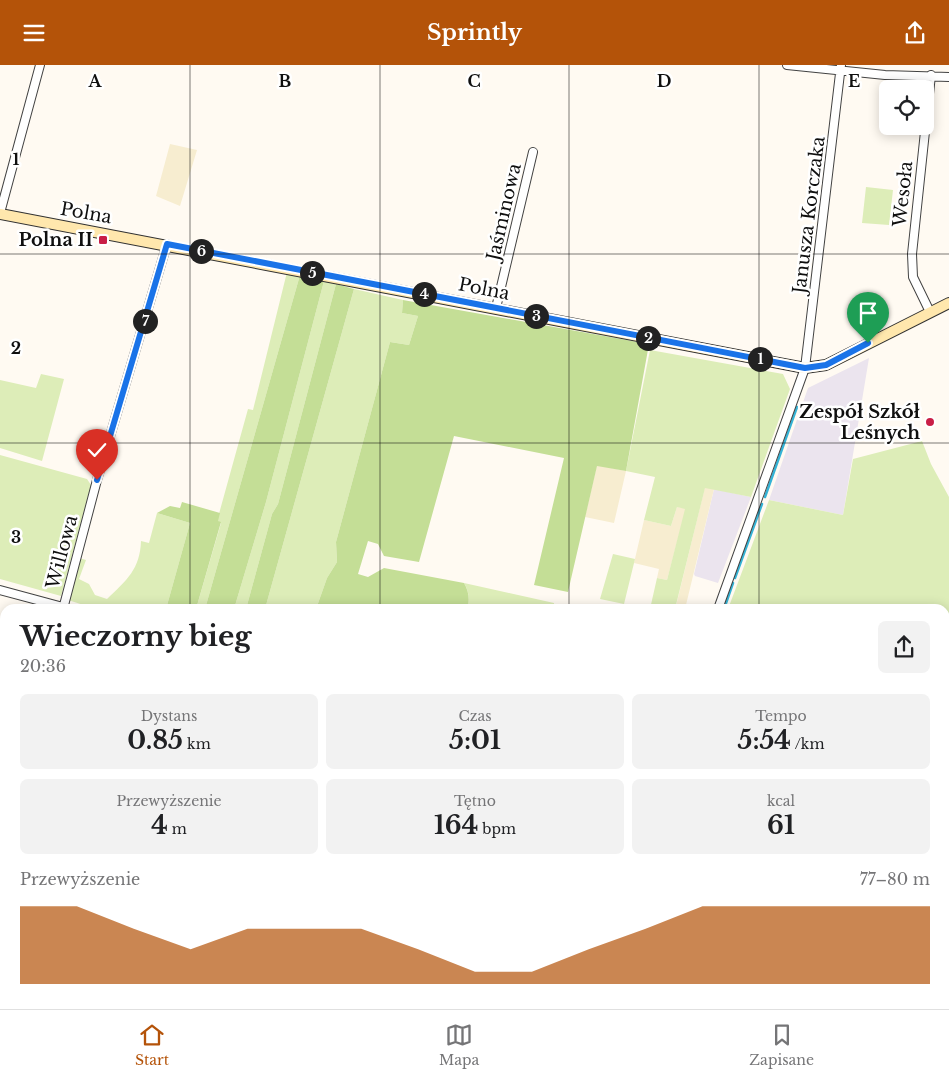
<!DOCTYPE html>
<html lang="pl">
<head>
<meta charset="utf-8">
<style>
  :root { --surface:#fff; --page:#f2f2f2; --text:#202124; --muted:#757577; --line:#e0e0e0; --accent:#b45309 }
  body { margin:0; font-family:"Libre Baskerville",serif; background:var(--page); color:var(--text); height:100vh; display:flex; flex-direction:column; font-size:19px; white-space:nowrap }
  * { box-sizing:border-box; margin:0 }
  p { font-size:16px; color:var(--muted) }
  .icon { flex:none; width:28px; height:28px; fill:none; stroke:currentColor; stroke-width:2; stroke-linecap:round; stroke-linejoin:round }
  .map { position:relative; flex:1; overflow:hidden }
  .sheet { position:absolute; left:0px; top:539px; width:950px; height:406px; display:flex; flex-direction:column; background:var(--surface); border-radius:15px 15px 0 0; box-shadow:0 2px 12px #0003 }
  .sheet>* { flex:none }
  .tools { position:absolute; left:879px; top:15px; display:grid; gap:10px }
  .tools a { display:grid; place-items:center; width:55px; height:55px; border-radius:8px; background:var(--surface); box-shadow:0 2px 12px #0003; font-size:25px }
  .pin { position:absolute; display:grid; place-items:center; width:42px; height:42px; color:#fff; margin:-51px -21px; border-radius:50% 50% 50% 0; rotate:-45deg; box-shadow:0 0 5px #0007 }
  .pin .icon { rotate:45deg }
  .km { position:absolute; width:25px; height:25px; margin:-12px; border-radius:50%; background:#222; color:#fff; font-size:14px; line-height:25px; text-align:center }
  .round { display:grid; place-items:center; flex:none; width:52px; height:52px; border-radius:8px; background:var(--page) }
  .overview { display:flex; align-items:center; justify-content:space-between; height:85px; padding:0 20px }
  h1 { font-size:28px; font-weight:700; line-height:38px }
  .metrics { display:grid; grid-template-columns:repeat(3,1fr); gap:8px; height:85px; padding:5px 20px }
  .metrics div { display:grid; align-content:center; border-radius:8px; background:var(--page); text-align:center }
  .metrics b { font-size:25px; font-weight:700 }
  .metrics small { font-size:14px; font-weight:400 }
  .metrics p { font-size:14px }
  .chart { height:140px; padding:10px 20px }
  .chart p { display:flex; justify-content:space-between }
  .chart svg { width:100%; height:90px; margin-top:5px; fill:var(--accent); opacity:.7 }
  header { display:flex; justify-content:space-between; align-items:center; height:65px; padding:0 20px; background:var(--accent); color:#fff; font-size:22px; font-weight:700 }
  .dock { display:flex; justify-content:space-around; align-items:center; height:70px; border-top:1px solid var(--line); background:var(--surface); font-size:14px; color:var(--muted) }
  .dock a { display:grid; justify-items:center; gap:2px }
  .dock .on { color:var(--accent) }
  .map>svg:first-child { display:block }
</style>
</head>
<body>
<header><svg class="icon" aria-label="menu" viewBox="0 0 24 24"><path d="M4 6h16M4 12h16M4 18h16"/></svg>Sprintly<svg class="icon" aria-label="share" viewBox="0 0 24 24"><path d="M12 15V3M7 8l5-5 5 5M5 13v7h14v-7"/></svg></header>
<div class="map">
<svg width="949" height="944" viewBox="0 0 949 944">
  <rect width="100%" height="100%" fill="#fffaf2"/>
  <!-- industrial -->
  <path fill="#ebe4ee" d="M869,293l-26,157 -74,-15 39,-112z
    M714,424l37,8 -33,86 -23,-7 -1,-2z"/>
  <!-- farmland -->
  <path fill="#f7edd0" d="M170,79l27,6 -17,56 -24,-10z
    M597,400l29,6 -12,52 -29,-6z
    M705,422l9,2 -29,120 -9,-3z
    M677,442l9,1 -19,72 -10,-2 2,-9 -25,-6 10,-43 27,6z"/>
  <!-- green -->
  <path fill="#ddedb8" d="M866,122l27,3 -4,35 -27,-2z
    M287,207l13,3 -95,334h-9l25,-86 -4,-2 31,-112 5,1z
    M324,216l12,3 -58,220 -6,10 -26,95h-12l32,-107z
    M354,224l49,11 -1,13 16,3 -9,29 -19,-3 -54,200 1,20 -10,16 -11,31h-51z
    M650,285l133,24 7,15 -39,108 -46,-9 -30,121h-25l7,-31 10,2 18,-71 -8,-2 -6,19 -27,-6 11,-43 -29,-6z
    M41,309l23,5 -22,82 -42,-13v-68l36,8z
    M922,376l9,23 18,33v175l-4,-2v-61h-217l41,-109 74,15 10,-56z
    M0,390l87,24 4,6 -30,111 -61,-17z
    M157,448l33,10 -24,86h-70l-28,-9 11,-42 7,2 -7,19 10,5 6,11 12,4c20,-19 33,-30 34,-58l8,2z
    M613,489l22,5 -11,45 -24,-5z
    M464,518l90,20v1l-8,5h-79c3,-9 2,-18 -3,-26z
    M945,626l4,2v275h-4z
    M464,940h69l-2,4h-60z
    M749,940h176l-2,4h-158z"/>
  <!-- forest -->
  <path fill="#c4de96" d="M300,210l24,6 -58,221 -32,107h-29z
    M336,219l18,5 -89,320h-19l26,-95 6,-10z
    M403,235l246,44 -23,127 -29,-5 -29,126 -34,-7 30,-127 -110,-22 -35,126 -35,-6 -6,-12 -10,-3 -10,33 10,3 16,-9 80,15c5,8 6,18 3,26h-151l11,-31 10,-16 -1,-20 54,-200 19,3 9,-29 -16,-3z
    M182,437l38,11 -2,8 3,1 -25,87h-30l24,-86 -33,-10 13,-7 10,2z
    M5,641v146l-5,-2v-141z
    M0,881l5,1v58h82v4h-87z
    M146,940h63l15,4h-63z
    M253,940h211l7,4h-89l-3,-3 -5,3h-107z"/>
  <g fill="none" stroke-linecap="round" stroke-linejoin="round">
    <!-- stream -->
    <path stroke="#35b3d6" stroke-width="2.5" d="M765,432l32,-90
      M735,513l27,-74
      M724,544l9,-26
      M949,612v1
      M945,623l4,2
      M549,942l1,-2"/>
    <defs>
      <path id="street" d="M787,0l98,10 64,2
        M0,148l40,-148
        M496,243l37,-156
        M930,247l-17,-35 -1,-23 19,-179
        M0,525l63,17
        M63,544l34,-129 70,-236
        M718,544l87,-241 36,-303
        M0,569l5,2
        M945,616l4,2
        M543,944l1,-4"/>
      <path id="secondary" d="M0,149l805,154 21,-3 123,-62"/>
    </defs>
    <!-- street casing -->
    <use href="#street" stroke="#424242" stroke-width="10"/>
    <!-- secondary casing -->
    <use href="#secondary" stroke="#313131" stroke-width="12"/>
    <!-- street -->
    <use href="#street" stroke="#fff" stroke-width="8"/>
    <!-- secondary -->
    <use href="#secondary" stroke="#ffe7ad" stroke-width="10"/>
  </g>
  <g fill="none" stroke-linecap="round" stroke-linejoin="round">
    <defs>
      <path id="route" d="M97,415l70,-236 638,124 21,-3 42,-22"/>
    </defs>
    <!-- route casing -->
    <use href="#route" stroke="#fff" stroke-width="10"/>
    <!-- route -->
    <use href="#route" stroke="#1a73e8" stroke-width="6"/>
  </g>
  <!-- grid -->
  <path fill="none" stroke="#0f0f0f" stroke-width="1" stroke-opacity="0.55" d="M190,0v544M380,0v544M569,0v544M759,0v544M0,189h949M0,378h949M0,566h5M945,566h4M0,755h5M945,755h4M190,940v4M380,940v4M569,940v4M759,940v4"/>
  <!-- markers -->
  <g fill="#c91e45" stroke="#fff" stroke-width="2">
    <rect x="98" y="170" width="10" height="10" rx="2.5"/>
    <circle cx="930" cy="357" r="5"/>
  </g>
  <g text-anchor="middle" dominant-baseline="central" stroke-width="5" stroke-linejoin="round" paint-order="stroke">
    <!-- street labels -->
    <g font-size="18" fill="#0f0f0f" stroke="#fff">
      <text transform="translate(903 129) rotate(-84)">Wesoła</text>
      <text transform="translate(504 147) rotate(-77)">Jaśminowa</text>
      <text transform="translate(86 148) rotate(10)">Polna</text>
      <text transform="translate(809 150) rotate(-83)">Janusza Korczaka</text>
      <text transform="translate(484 224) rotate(11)">Polna</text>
      <text transform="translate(62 487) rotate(-75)">Willowa</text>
    </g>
    <!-- poi labels -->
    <g font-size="18" font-weight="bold" fill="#0f0f0f" stroke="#fff" text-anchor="end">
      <text x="93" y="175">Polna II</text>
      <text x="920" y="347">Zespół Szkół<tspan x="920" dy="21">Leśnych</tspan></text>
    </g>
  </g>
  <g font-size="16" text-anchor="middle" font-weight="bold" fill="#0f0f0f" stroke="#fff" stroke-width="5" stroke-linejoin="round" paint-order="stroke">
    <text x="95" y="22">A</text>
    <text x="285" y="22">B</text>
    <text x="474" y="22">C</text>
    <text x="664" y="22">D</text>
    <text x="854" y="22">E</text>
    <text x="16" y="100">1</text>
    <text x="16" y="289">2</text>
    <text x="16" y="478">3</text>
  </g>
</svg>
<div class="tools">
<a><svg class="icon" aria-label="locate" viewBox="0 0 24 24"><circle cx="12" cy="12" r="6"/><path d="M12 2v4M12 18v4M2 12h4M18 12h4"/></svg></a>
</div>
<div class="pin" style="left:868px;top:278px;background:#1e9e55"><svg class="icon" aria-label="arrive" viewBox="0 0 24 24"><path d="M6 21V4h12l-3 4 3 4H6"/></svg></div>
<div class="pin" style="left:97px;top:415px;background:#d93025"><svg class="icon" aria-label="check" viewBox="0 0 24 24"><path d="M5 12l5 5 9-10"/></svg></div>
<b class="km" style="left:760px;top:294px">1</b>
<b class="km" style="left:648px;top:273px">2</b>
<b class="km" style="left:536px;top:251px">3</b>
<b class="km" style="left:424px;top:229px">4</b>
<b class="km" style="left:312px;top:208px">5</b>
<b class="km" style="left:201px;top:186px">6</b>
<b class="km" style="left:145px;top:256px">7</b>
<section class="sheet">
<div class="overview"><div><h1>Wieczorny bieg</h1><p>20:36</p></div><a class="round"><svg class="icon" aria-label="share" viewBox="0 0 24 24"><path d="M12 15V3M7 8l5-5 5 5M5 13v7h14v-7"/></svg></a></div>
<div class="metrics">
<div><p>Dystans</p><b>0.85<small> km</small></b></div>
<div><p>Czas</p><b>5:01</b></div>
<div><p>Tempo</p><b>5:54<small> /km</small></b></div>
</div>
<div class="metrics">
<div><p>Przewyższenie</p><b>4<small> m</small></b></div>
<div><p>Tętno</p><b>164<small> bpm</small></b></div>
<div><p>kcal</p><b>61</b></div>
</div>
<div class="chart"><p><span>Przewyższenie</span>77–80 m</p>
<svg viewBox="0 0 160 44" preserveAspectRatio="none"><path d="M0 44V6L10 6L20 17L30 27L40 17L50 17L60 17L70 27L80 38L90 38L100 27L110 17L120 6L130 6L140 6L150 6L160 6V44z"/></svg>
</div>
</section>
</div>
<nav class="dock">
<a class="on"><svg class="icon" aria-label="home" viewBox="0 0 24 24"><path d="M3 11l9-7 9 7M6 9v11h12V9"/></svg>Start</a>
<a><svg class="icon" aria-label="map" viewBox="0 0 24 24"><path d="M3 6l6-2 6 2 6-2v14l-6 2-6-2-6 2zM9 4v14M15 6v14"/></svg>Mapa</a>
<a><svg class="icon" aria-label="saved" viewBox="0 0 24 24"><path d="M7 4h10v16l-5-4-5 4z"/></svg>Zapisane</a>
</nav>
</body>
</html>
